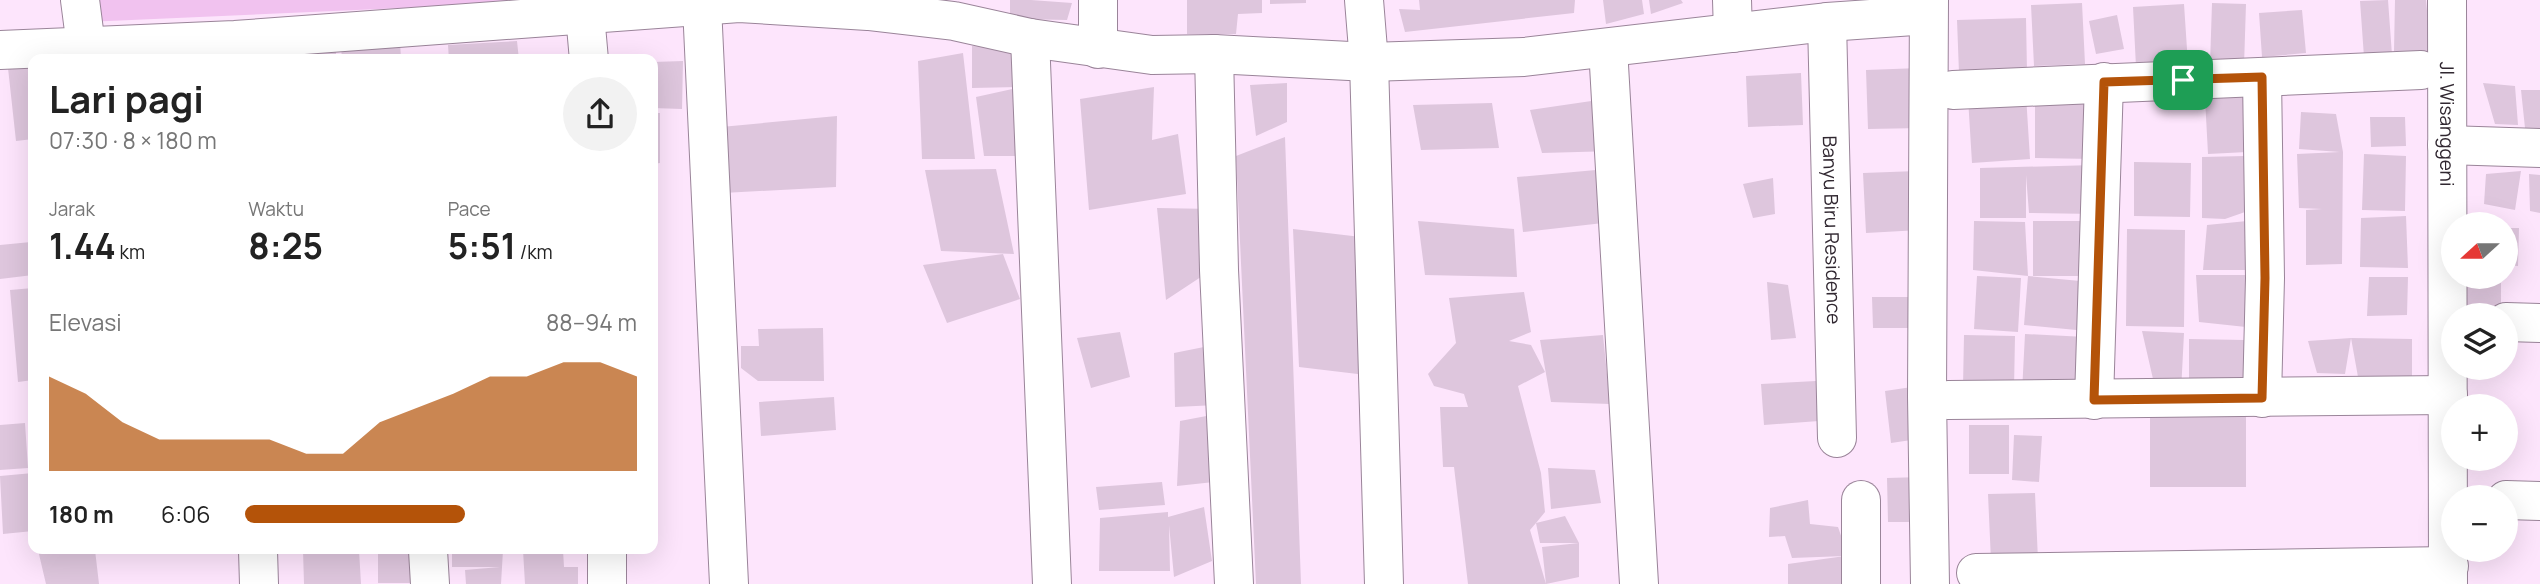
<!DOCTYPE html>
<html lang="id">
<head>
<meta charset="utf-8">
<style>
  :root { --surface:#fff; --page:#f2f2f2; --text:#222; --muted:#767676; --accent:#b45309 }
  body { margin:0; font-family:Manrope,sans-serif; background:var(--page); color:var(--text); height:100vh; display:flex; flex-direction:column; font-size:26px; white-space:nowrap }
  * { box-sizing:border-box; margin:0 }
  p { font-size:23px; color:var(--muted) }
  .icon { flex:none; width:38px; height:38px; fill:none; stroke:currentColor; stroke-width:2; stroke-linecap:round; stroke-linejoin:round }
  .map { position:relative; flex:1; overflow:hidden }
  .drawer { position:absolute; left:28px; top:54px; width:630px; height:500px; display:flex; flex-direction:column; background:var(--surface); border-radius:14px; box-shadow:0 7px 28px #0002 }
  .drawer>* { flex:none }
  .needle { width:46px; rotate:249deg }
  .buttons { position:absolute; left:2441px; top:212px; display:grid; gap:14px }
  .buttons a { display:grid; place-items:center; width:77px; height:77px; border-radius:50%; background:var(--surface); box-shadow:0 7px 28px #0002; font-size:35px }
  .pin { position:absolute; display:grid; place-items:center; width:60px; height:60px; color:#fff; margin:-30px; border-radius:14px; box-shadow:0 4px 10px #0006 }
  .round { display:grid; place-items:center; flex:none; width:74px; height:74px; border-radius:37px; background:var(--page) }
  .headline { display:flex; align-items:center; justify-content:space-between; height:119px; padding:0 21px }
  h1 { font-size:38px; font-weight:700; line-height:52px }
  .metrics { display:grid; grid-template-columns:repeat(3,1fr); gap:10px; height:119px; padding:7px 21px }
  .metrics div { display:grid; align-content:center }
  .metrics b { font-size:35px; font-weight:700 }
  .metrics small { font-size:19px; font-weight:400 }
  .metrics p { font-size:19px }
  .chart { height:196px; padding:14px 21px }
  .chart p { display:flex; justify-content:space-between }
  .chart svg { width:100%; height:126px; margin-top:7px; fill:var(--accent); opacity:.7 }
  ul { padding:0 21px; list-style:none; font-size:23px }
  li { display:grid; grid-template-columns:112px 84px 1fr; align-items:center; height:52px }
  li i { height:18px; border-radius:9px; background:var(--accent) }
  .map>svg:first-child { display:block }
</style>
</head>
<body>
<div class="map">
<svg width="2540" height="584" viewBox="0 0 2540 584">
  <rect width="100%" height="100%" fill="#fde5fc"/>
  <!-- green -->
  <path fill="#f1c2ef" d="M84,0h499l-497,22z"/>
  <!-- building -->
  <path fill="#dec6dd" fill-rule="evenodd" d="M1010,0h21l41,3 -5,17 -57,-1z
    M1187,0h75v13l-24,1 -2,20h-49z
    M1270,0h36v3l-36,1z
    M1419,0h156l-1,13 -169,19 -6,-23 21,1z
    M1603,0h39l2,14 -38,10z
    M1649,0h32l2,3 -32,11z
    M2388,0l4,55 -28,2 -4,-56z
    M2395,0h31l5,53 -37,-2z
    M2082,3l3,61 -51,2 -3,-61z
    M2212,3l34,1 -2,62 -34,-1z
    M2184,4l4,60 -52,3 -3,-60z
    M2302,10l4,43 -44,4 -3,-44z
    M2117,15l7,34 -28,5 -7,-33z
    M2026,18l1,54 -68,1 -2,-53z
    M400,40l1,20h-59l-1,-14z
    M517,41l2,19h-70l-1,-15z
    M336,45v15h-50l-1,-7z
    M972,46l43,2 -3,25 8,3 1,11 -49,1z
    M963,53l12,106h-53l-4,-98z
    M33,58v81l-17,2 -9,-82z
    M683,61l-1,48 -29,-1v-46z
    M1920,68l2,60 -54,1 -2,-59z
    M1801,73l2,52 -55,2 -2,-51z
    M1287,83v39l-31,14 -6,-51z
    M2483,83l32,3 3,39 -23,-1z
    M1021,87l-2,69h-35l-8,-59z
    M1154,87l-2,53 26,-6 8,60 -97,16 -9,-111z
    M2521,90h19v38h-15z
    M2026,95l4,64 -58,4 -4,-65z
    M2243,96l4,56 -39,2 -3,-56z
    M2035,97h60l-1,62 -59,-1z
    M1605,99l9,52 -72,2 -12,-43z
    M1492,103l7,45 -78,2 -8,-45z
    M2301,112l35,2 7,38 -1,112 -36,1v-55l16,-1 -23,-1 -2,-54 43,-2 -41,-3z
    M653,113h7v50l-7,1z
    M837,116l-1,71 -113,6 -2,-66z
    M2370,117h35l1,29 -35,1z
    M1285,137l16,447h-45l-20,-428z
    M2364,154l42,2 -1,55 -43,-1z
    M2245,156v56l-20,7 -23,-1v-61z
    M2134,162l57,1 -1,54 -56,-1z
    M2094,165v49l-65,-1 -3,-38v43h-46v-50z
    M996,169l18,85 -73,-3 -16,-81z
    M1607,169l5,53 -89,10 -6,-55z
    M1917,171l3,59 -54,3 -3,-60z
    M2521,171l-6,39 -31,-6 2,-30z
    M2529,174l11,1v38l-10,-2z
    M1773,178l2,36 -22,4 -10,-34z
    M1157,208l56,1v60l-47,31z
    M2406,216l2,52 -48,-1 1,-49z
    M1418,221l96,8 3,48 -92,-2z
    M1974,221l51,1 3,54 -55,-6z
    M2033,221h57v55h-57z
    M2247,221v49h-44l4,-45z
    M2506,228h13l-1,38 -12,-1z
    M1293,229l68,8 5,138 -67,-8z
    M2127,229l58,1 -1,97 -58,-1z
    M31,242l2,33 -33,4v-34z
    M1003,254l17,45 -73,24 -24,-58z
    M2196,275h56l-6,52 -47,-5z
    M1977,276l44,2 -3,54 -44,-3z
    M2028,276l63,6 -4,49 -63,-6z
    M2466,276h35v34h-34z
    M2369,277h39l-1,38 -40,1z
    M1767,282l21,3 8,53 -25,2z
    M33,288v92l-15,2 -8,-92z
    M1524,292l7,40 -22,9 22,4 14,27 -27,14 23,87 4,39 -9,11 29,-7 14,27v34l-33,7h-78l-14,-117h-11l-3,-60h28l-4,-13 -30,-8 -6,-12 28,-31 -7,-45zM1536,523l4,20h39l-37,4 4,37 -16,-54z
    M1872,297h38v31h-37z
    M823,328l1,53h-66l-17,-13v-22h18l-1,-17z
    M2142,331l42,2 -3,59h-25z
    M1120,332l10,45 -39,11 -14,-50z
    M2025,334l61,3 -2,57 -62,-2z
    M1603,335l7,69 -59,-2 -11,-62z
    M1964,335l51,1 -1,53 -51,-2z
    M2351,338l-6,36 -28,-1 -9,-32 43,-3 61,1v48l-52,1z
    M2189,339l56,1 1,48 -57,-3z
    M1214,345l3,60 -42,2 -1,-54z
    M1816,381l3,40 -55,4 -3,-41z
    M1912,387l6,52 -27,4 -6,-52z
    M834,397l2,33 -75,6 -2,-34z
    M1217,414l6,67 -46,5 3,-65z
    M2150,415h96v72h-96z
    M25,423l3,45 -28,2v-45z
    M1969,425h40v49h-40z
    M2014,435l28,1 -3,46 -27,-2z
    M1548,468l47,2 6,33 -50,6z
    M33,473v58l-30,3 -3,-58z
    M1922,477l1,45h-35l-1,-44z
    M1162,482l3,23 -66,5 -3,-23z
    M2035,493l3,67 -47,1 -3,-67z
    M1808,500l2,24 28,3 10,29 2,28h-62v-20l57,-8 -53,2 -7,-22 -16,1 1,-29z
    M1204,507l8,54 -38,16 -5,-52 1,46h-71l1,-53 68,-6v5z
    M38,550h57l4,34h-53z
    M303,550h56l2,34h-57z
    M378,550h41l-6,33h-35z
    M452,550h51l-2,34h-35l-1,-14 35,-3h-48z
    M523,550h40l1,17h14v17h-53z"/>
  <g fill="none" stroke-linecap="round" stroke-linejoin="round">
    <defs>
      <g id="minor">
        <path d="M80,0l6,46"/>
        <path d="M1098,0v49"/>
        <path d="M1364,0l5,62 15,522"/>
        <path d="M1732,0l1,33"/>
        <path d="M1929,0l-2,397 3,187"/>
        <path id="s1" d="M2447,0l1,584"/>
        <path d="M702,6l27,578"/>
        <path d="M585,15l4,45"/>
        <path id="s2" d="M1827,22l10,416"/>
        <path d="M1030,38l22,546"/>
        <path d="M1608,48l31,536"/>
        <path d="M0,50l235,-10 504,-37 129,8 86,10 76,17 122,17 62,-1 155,8 155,-5 303,-35 101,-7"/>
        <path d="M1214,54l5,216 15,314"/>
        <path d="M1953,90l468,-20"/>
        <path d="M2447,145l93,3"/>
        <path d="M2506,322l34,1"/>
        <path d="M2262,398l3,-120 -3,-201"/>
        <path d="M1948,400l500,-5"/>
        <path d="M2094,400l10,-318"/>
        <path d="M2506,500l34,1"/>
        <path d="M258,550l1,34"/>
        <path d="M428,550l2,34"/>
        <path d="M607,550v34"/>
        <path d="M1976,573l473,-7"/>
        <path d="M1861,584v-84"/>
      </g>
    </defs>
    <!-- minor casing -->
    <use href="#minor" stroke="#9a8499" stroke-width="40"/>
    <!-- minor -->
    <use href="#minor" stroke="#fff" stroke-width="38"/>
  </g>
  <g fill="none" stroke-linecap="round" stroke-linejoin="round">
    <defs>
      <path id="route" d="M2262,77l3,201 -3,120 -168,2 10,-318z"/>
    </defs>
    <!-- route casing -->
    <use href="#route" stroke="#fff" stroke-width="14"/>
    <!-- route -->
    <use href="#route" stroke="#b45309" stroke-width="9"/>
  </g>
  <g text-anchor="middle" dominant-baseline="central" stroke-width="5" stroke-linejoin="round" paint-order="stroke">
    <!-- street labels -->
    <g font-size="19" fill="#302730" stroke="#fff">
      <text stroke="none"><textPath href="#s1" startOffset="124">Jl. Wisanggeni</textPath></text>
      <text stroke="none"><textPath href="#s2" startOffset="208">Banyu Biru Residence</textPath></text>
    </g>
  </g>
</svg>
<div class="buttons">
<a><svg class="needle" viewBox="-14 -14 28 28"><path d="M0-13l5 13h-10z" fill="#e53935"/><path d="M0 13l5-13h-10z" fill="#767676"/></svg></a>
<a><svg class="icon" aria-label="layers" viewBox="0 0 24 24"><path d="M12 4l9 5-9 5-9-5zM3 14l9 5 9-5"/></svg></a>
<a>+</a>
<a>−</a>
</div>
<div class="pin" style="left:2183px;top:80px;background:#1e9e55"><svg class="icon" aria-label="arrive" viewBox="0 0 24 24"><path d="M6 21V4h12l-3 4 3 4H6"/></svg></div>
<section class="drawer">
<div class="headline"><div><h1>Lari pagi</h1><p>07:30 · 8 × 180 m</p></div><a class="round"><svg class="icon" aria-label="share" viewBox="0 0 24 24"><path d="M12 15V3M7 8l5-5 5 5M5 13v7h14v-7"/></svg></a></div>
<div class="metrics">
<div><p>Jarak</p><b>1.44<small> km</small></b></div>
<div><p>Waktu</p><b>8:25</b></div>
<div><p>Pace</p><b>5:51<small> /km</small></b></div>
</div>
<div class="chart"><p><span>Elevasi</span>88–94 m</p>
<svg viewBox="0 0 160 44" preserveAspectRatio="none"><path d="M0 44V11L10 17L20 27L30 33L40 33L50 33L60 33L70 38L80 38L90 27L100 22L110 17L120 11L130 11L140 6L150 6L160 11V44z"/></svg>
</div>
<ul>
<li><b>180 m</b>6:06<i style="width:56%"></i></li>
</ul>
</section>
</div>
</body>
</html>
